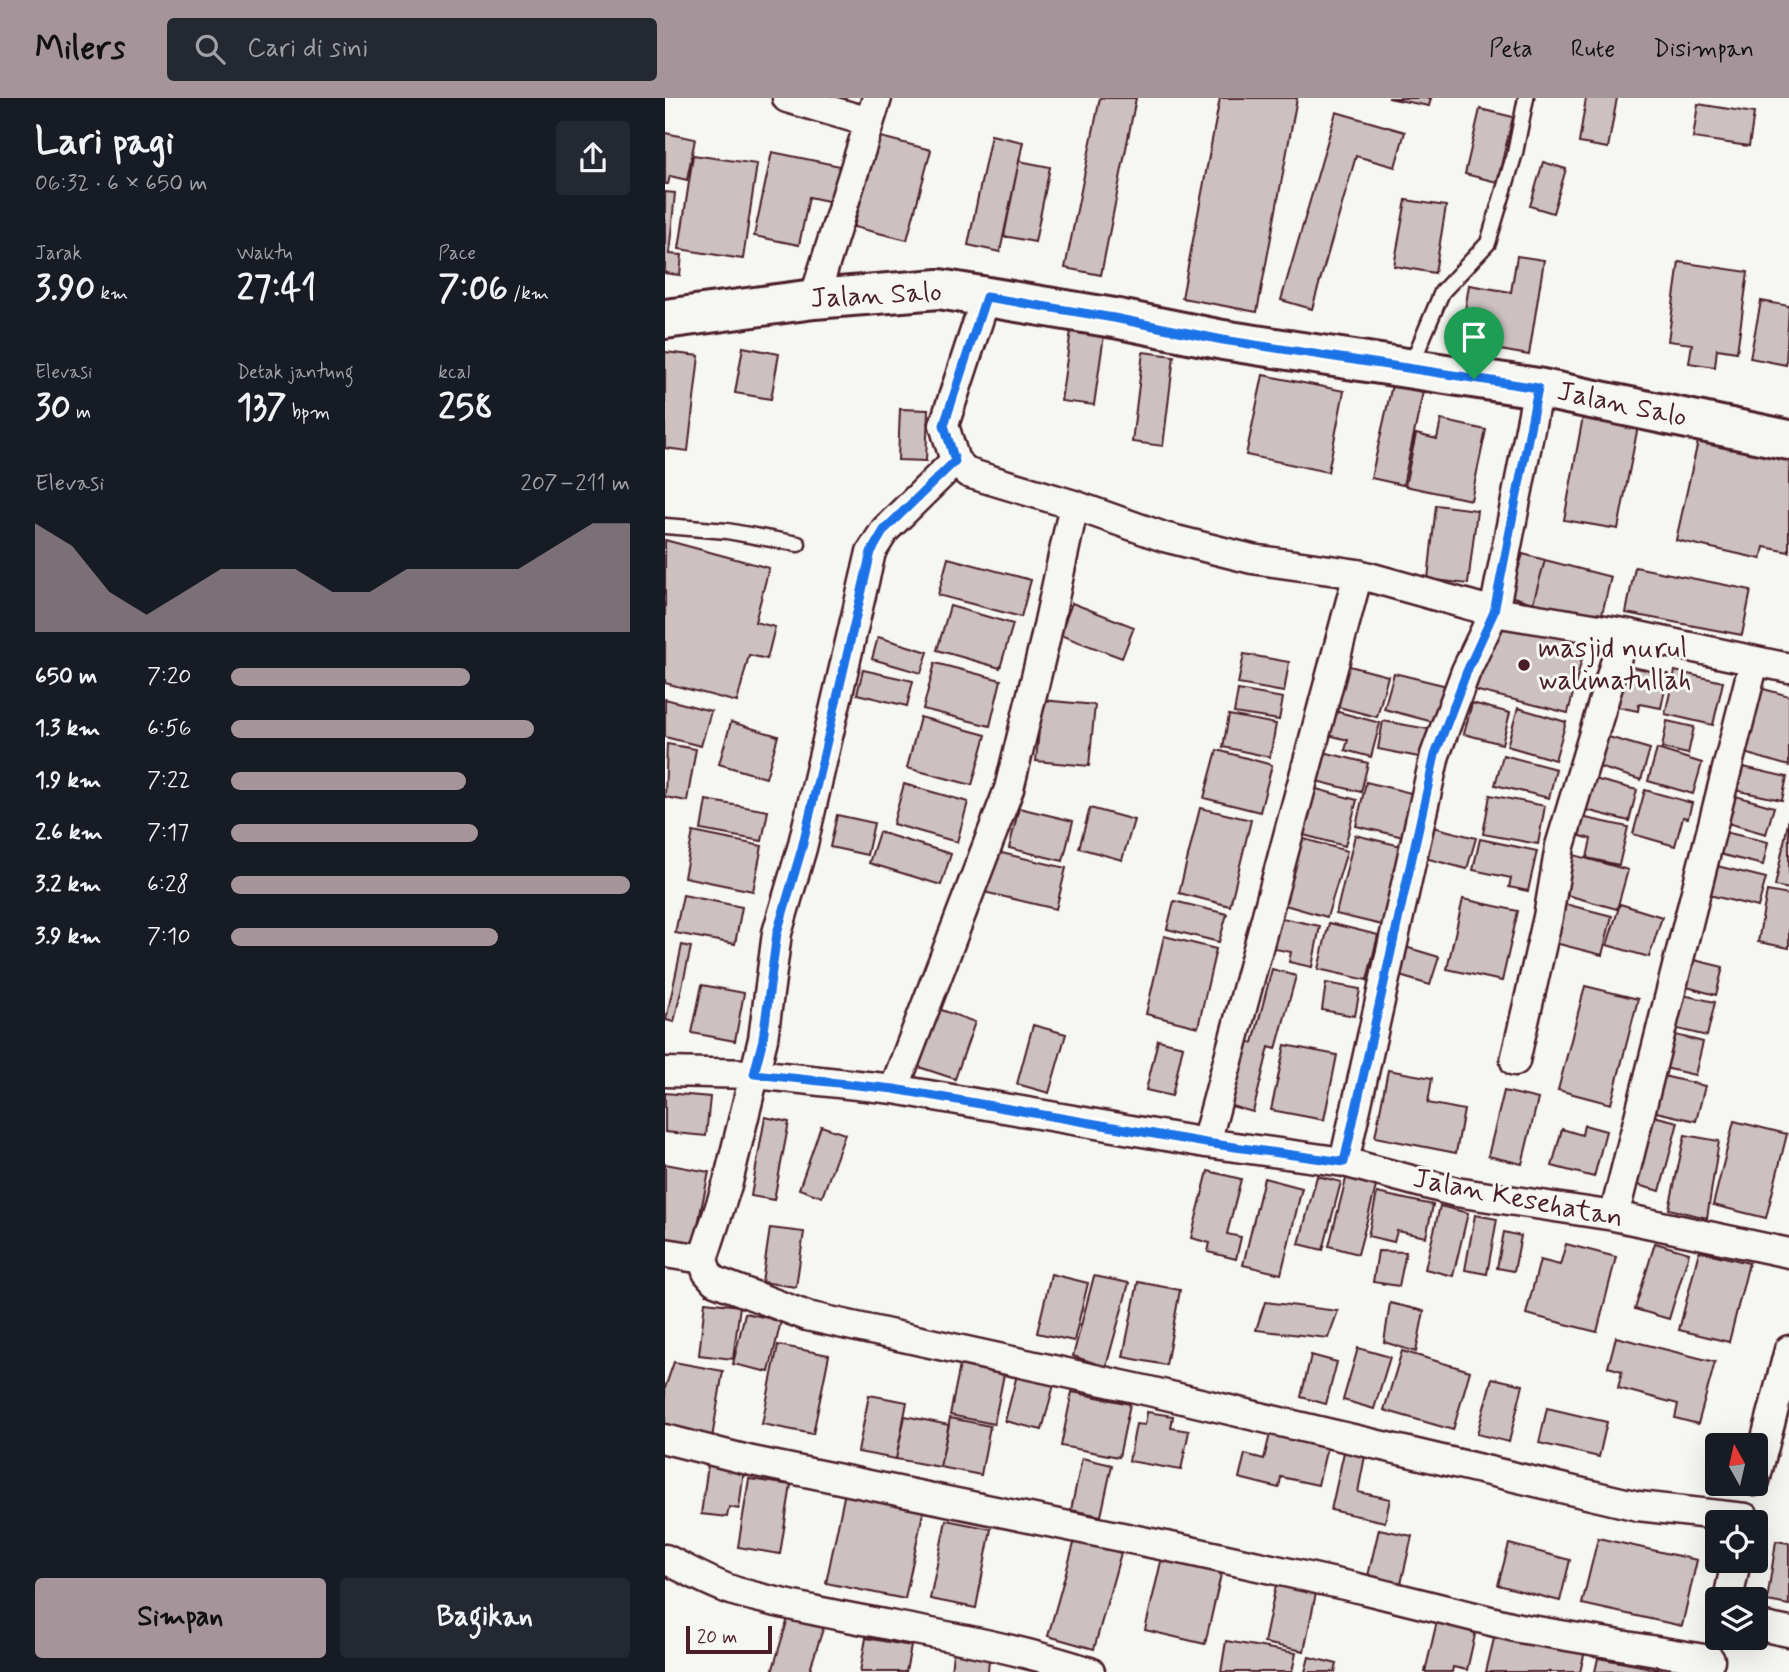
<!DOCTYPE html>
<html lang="id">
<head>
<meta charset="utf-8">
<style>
  :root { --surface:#171b24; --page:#242831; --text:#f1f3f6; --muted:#9ea1a6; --accent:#a6949b }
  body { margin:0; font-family:Mynerve,sans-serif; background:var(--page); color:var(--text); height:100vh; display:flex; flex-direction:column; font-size:26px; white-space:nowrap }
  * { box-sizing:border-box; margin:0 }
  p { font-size:23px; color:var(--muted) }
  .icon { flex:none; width:38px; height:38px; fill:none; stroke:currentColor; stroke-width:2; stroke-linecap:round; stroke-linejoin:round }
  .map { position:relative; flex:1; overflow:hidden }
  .sheet { display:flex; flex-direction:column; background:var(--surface); width:665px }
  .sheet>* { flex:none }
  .needle { width:46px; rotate:352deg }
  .buttons { position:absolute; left:1040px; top:1335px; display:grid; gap:14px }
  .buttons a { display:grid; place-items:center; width:63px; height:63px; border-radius:7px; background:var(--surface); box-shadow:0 7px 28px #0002; font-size:35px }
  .scale { position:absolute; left:21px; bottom:18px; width:86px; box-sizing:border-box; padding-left:7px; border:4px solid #4a1f2b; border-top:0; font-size:19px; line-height:24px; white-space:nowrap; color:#4a1f2b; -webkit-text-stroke:5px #f6f6f2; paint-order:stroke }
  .pin { position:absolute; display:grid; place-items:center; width:60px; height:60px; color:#fff; margin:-72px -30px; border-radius:50% 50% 50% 0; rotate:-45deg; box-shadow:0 0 7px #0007 }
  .pin .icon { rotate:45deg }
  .round { display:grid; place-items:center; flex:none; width:74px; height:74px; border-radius:7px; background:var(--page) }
  .head { display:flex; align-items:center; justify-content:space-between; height:119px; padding:0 35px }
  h1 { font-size:38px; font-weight:700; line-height:52px }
  .figures { display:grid; grid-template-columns:repeat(3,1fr); gap:10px; height:119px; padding:7px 35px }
  .figures div { display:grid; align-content:center }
  .figures b { font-size:35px; font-weight:700 }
  .figures small { font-size:19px; font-weight:400 }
  .figures p { font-size:19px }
  .chart { height:196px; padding:14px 35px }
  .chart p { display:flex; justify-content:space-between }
  .chart svg { width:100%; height:126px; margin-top:7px; fill:var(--accent); opacity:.7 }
  .action { display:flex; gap:14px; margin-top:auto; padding:14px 35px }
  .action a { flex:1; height:80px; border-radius:7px; background:var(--accent); color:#111; font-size:28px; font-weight:700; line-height:80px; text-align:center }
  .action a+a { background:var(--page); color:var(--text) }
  ul { padding:0 35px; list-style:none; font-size:23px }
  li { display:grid; grid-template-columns:112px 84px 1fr; align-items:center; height:52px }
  li i { height:18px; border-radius:9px; background:var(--accent) }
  header { display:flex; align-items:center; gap:42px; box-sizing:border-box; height:98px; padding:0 35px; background:var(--accent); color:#111 }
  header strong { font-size:33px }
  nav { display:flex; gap:38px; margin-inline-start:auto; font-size:24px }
  .search { width:490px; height:63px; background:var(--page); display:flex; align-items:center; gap:18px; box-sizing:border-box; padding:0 24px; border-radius:7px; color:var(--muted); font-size:26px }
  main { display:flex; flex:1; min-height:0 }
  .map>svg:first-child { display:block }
</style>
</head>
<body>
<header>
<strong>Milers</strong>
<div class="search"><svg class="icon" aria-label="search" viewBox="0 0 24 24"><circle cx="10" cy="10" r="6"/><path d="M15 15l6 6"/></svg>Cari di sini</div>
<nav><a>Peta</a><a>Rute</a><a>Disimpan</a></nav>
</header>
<main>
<section class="sheet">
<div class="head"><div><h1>Lari pagi</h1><p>06:32 · 6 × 650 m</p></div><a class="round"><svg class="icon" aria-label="share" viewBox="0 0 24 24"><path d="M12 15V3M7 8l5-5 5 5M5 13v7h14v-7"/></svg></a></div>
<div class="figures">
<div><p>Jarak</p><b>3.90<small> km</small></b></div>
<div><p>Waktu</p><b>27:41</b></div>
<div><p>Pace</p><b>7:06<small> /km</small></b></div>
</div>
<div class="figures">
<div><p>Elevasi</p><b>30<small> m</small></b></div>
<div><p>Detak jantung</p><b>137<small> bpm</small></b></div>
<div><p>kcal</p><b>258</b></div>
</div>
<div class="chart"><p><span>Elevasi</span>207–211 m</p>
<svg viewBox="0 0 160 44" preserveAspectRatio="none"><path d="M0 44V6L10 14L20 30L30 38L40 30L50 22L60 22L70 22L80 30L90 30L100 22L110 22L120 22L130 22L140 14L150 6L160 6V44z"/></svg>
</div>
<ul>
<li><b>650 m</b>7:20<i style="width:60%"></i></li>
<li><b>1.3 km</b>6:56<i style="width:76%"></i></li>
<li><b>1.9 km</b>7:22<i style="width:59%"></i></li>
<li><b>2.6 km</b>7:17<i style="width:62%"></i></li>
<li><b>3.2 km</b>6:28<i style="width:100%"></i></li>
<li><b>3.9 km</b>7:10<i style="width:67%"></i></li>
</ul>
<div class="action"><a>Simpan</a><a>Bagikan</a></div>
</section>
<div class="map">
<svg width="1124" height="1574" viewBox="0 0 1124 1574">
  <rect width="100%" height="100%" fill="#f6f6f2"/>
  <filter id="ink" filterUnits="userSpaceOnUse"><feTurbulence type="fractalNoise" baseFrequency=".0143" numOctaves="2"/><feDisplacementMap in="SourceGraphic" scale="14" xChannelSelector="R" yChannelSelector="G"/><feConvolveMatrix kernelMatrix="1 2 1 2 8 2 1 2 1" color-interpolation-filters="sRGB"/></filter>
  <g filter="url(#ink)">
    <!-- building -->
    <path fill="#ccc1c0" stroke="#4a1f2b" stroke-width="2" d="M435,0h36l-35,177 -36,-7z
      M555,0h77l-40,214 -75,-14z
      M723,0h43l-2,8z
      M921,0h31l-9,50 -29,-5z
      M1033,6l56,9 -5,33 -56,-8z
      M815,11l33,8 -16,65 -32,-8z
      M671,14l69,20 -10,35 -39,-11 -44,153 -31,-9z
      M0,35l30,6 -8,41 -17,-4 -2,8h-3z
      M326,37l32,7 -23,110 -32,-7z
      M212,38l54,14 -24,90 -53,-13z
      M107,54l68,14 -7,36 -24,-5 -10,48 -45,-9z
      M28,57l64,9 -14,95 -64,-10z
      M354,63l31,6 -15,75 -31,-6z
      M878,64l23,7 -13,44 -23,-7z
      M0,94l10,1 -6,61 13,1 -2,20 -15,-2z
      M741,102l40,6 -11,67 -41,-7z
      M852,158l27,4 -15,95 -69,-12 9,-58 42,7z
      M1014,164l69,10 -11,80 -20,-3 -2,18 -26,-4 3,-19 -24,-3z
      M1096,203l28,5 -3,59 -36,-7z
      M406,232l33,5 -10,70 -33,-4z
      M78,249l36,7 -8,45 -36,-6z
      M0,254l34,4 -11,95 -23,-3z
      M478,254l31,4 -11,90 -31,-4z
      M598,277l81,16 -16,81 -82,-17z
      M727,287l31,7 -20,93 -32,-7z
      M235,311l28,1 -2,51 -28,-1z
      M919,313l55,10 -21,108 -54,-9z
      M776,322l45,10 -15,70 -66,-14 11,-52 21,5z
      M1034,339l90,20v95l-25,-5 -3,12 -85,-19z
      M771,407l41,5 -9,74 -40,-5z
      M0,442l104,28 -14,54 20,5 -8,32 -18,-4 -12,47 -72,-19z
      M858,456l22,6 -12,43 -23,-7z
      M283,460l83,22 -10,37 -83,-22z
      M880,462l66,17 -11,45 -67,-19z
      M970,469l116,23 -9,45 -116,-22z
      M407,505l62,24 -12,31 -62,-23z
      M285,508l63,18 -13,44 -63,-18z
      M815,518l106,27 -18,70 -106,-26z
      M213,539l50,15 -7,21 -49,-14z
      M579,556l45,8 -5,30 -46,-8z
      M270,565l66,17 -11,46 -67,-17z
      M673,565l50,13 -11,41 -50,-13z
      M956,567l47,9 -7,34 -22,-4 -1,7 -25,-5z
      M198,572l50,11 -6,25 -50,-12z
      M1010,573l48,11 -10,43 -48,-11z
      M729,575l53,13 -10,37 -53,-14z
      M1095,590l29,8v70l-48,-14z
      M573,592l45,8 -4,22 -45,-7z
      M0,601l46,12 -10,35 -36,-9z
      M377,602l53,5 -6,61 -53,-5z
      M807,605l38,10 -8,31 -38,-10z
      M853,610l48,14 -11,38 -48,-14z
      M662,611l53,14 -9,34 -26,-7 3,-10 -27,-7z
      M564,617l47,9 -6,33 -47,-10z
      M255,619l66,18 -14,50 -65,-17z
      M718,623l51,9 -5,29 -51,-10z
      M1002,623l27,6 -6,27 -26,-6z
      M66,624l47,14 -12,42 -47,-14z
      M940,638l45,13 -9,31 -45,-14z
      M2,646l29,5 -9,52 -22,-4z
      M992,651l45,14 -9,31 -45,-13z
      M552,652l55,15 -12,47 -56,-14z
      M650,652l53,13 -7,29 -53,-13z
      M838,657l53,14 -7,29 -54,-13z
      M1074,668l48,11 -5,23 -48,-10z
      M929,681l43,11 -8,31 -43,-11z
      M701,684l53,13 -11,43 -52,-12z
      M239,686l64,18 -11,40 -64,-18z
      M644,689l48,13 -12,46 -49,-13z
      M980,692l47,13 -4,15 -5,-1 -8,29 -42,-12z
      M825,697l55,11 -7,38 -55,-10z
      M1067,697l42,12 -8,27 -42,-12z
      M41,702l62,11 -6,30 -61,-11z
      M354,710l54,13 -10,40 -54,-13z
      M425,710l44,12 -12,40 -43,-12z
      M535,710l51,12 -21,86 -51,-13z
      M172,717l37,8 -7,32 -37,-8z
      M916,719l47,10 -9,38 -32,-7 4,-19 -14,-4z
      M1124,720v71l-14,-3z
      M764,728l47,12 -9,31 -46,-12z
      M1055,733l48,11 -5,23 -48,-12z
      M28,734l69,14 -9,45 -69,-14z
      M214,734l72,22 -10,31 -72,-22z
      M690,737l46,11 -19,79 -46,-11z
      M632,739l50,14 -20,66 -49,-14z
      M815,741l57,12 -9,40 -19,-4 2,-9 -38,-8z
      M328,753l73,17 -10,41 -72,-17z
      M909,757l54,15 -11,39 -54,-15z
      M1048,767l53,13 -8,29 -53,-13z
      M1102,793l22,4v53l-31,-6z
      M18,797l59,12 -7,37 -60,-11z
      M798,801l55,12 -16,70 -55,-12z
      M509,803l53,13 -8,28 -52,-13z
      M900,806l47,12 -10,39 -47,-12z
      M955,806l42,13 -13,40 -42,-12z
      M602,817l53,11 -8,41 -23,-5 2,-10 -30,-6z
      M664,825l49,12 -11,45 -49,-11z
      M499,838l52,13 -18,78 -52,-13z
      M17,847l9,2 -17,75 -8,-2z
      M737,848l37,11 -9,28 -37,-11z
      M1025,861l33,8 -7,28 -33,-9z
      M607,871l24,7 -20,73 -7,-2 -16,65 -29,-8 17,-64 12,3z
      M661,885l34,6 -5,27 -33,-6z
      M37,887l42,8 -9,48 -43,-8z
      M920,888l53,13 -27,105 -53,-14z
      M1013,896l37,8 -8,34 -37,-9z
      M271,910l39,14 -20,57 -39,-13z
      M368,927l33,9 -17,59 -32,-9z
      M999,934l39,10 -8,33 -39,-9z
      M493,942l25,6 -11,50 -26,-6z
      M620,947l52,10 -13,65 -53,-10z
      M723,972l44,8 -4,25 36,7 -8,43 -81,-16z
      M986,975l54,13 -9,35 -53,-12z
      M839,993l34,8 -16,65 -34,-8z
      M0,995l45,4 -4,39 -41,-4z
      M976,1015l37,9 -18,69 -38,-10z
      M100,1019l24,5 -15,78 -23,-4z
      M1069,1023l53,13 -21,84 -53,-13z
      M919,1027l22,6 -12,46 -42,-11 10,-37 20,6z
      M156,1028l24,8 -23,63 -23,-8z
      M1020,1037l34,6 -12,77 -38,-9z
      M0,1066l44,8 -16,76 -28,-5z
      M543,1073l33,8 -14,55 14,3 -5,22 -28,-7 2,-9 -19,-5z
      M682,1077l30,8 -19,71 -29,-8z
      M652,1078l24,6 -18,68 -24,-6z
      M599,1080l38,10 -21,86 -38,-9z
      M712,1095l56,12 -7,32 -29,-6 -3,11 -26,-6z
      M775,1108l28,7 -15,63 -28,-7z
      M810,1117l22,4 -10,55 -22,-4z
      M105,1130l34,4 -8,55 -34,-5z
      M839,1134l17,4 -7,35 -17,-3z
      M990,1145l34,10 -20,66 -34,-10z
      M901,1146l50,13 -19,75 -71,-18 14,-54 20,5z
      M713,1153l28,1 -7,34 -26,-4z
      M1034,1153l50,12 -20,79 -50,-12z
      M386,1176l37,9 -14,58 -37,-8z
      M429,1178l35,7 -23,84 -33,-11z
      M473,1184l42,8 -14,75 -43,-8z
      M40,1204l35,4 -7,53 -34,-4z
      M600,1204l73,9 -10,27 -72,-8z
      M725,1205l34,8 -8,41 -32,-10z
      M80,1215l36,8 -12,51 -36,-8z
      M951,1239l99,25 -17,62 -23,-6 3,-14 -60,-16 4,-17 -14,-4z
      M113,1247l51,10 -16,79 -51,-10z
      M693,1250l32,9 -16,52 -31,-9z
      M737,1253l68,20 -17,59 -69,-20z
      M646,1257l26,7 -11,42 -25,-7z
      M296,1262l44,9 -11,55 -44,-9z
      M9,1264l49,9 -11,67 -47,-5v-45z
      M353,1273l37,10 -13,49 -37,-9z
      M827,1280l31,7 -14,57 -32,-8z
      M407,1294l58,12 -11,53 -58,-11z
      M204,1297l38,7 -11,57 -38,-7z
      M882,1310l60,14 -8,35 -60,-14z
      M482,1314l26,4 -2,12 18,3 -8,39 -52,-9 7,-37 9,1z
      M240,1318l44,9 -9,42 -44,-8z
      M285,1320l40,8 -9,49 -41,-8z
      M605,1336l57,13 -9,38 -37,-8 -2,11 -40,-10 6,-24 19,5z
      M679,1354l21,4 -7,36 32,7 -5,23 -54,-12z
      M417,1360l30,7 -11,51 -30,-6z
      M43,1367l36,5 -5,39 -10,-2 -2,10 -26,-3z
      M84,1381l42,6 -11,69 -42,-7z
      M181,1389l79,16 -20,96 -79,-16z
      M281,1422l45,9 -15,79 -46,-9z
      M714,1431l33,7 -12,52 -33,-8z
      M933,1440l99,22 -15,66 -100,-22z
      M410,1442l46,13 -27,96 -46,-13z
      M1111,1443l13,2v62l-22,-4z
      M844,1446l61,16 -10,41 -62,-16z
      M498,1455l60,13 -18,78 -60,-14z
      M612,1482l40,8 -13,63 -40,-8z
      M124,1517l35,11 -15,46h-37z
      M773,1519l39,9 -10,44 -14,-3 -1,5h-27z
      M831,1532l89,21 -5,21h-94z
      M201,1540l45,8 -5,26h-46z
      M561,1543l70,12 -4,19h-71z
      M288,1555l36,5 -1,14h-37z
      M644,1559l28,7 -2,8h-30z
      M933,1560l65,12 -68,2z"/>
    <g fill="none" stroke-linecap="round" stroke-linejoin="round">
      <defs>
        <path id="lane" d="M745,270l32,-76 46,-49 27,-90 11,-55
          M0,428l62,5 71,13"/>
        <path id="street" d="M122,0l82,24
          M321,199l-42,128 11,36 13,12 106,32 90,32 88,22 106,15
          M149,201l63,-201
          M290,363l-70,69 -14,22 -69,296 -25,85 -14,106 -35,143 -25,77 4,13 8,9 92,35 342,75 489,115 107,12
          M850,963l33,-144 12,-71 64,-213
          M0,974l89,2 140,15 312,54 138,19 112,30 158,24 175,37
          M229,991l115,-300 36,-149 29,-135
          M541,1045l152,-569 136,38 130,21 165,35
          M679,1064l91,-407 31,-84 28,-59 44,-224
          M949,1118l140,-554
          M0,1155l38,6
          M0,1341l87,22 438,90 168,37 161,40 191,32
          M1090,1383l34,-131
          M0,1461c23,11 48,26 72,33 117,32 238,42 353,80
          M1063,1502l8,-39
          M1090,1527l34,7"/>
        <path id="secondary" d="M0,221l149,-20 125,-10 175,29 109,22 315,48 251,52"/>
      </defs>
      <!-- lane casing -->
      <use href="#lane" stroke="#4a1f2b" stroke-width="19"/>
      <!-- street casing -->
      <use href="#street" stroke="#4a1f2b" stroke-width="33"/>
      <!-- secondary casing -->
      <use href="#secondary" stroke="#4a1f2b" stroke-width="44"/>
      <!-- lane -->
      <use href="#lane" stroke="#f6f6f2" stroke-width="14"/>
      <!-- street -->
      <use href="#street" stroke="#f6f6f2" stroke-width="28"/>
      <!-- secondary -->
      <use href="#secondary" stroke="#f6f6f2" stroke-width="38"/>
    </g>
  </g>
  <g fill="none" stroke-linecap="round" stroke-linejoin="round" filter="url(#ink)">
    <defs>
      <path id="route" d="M321,199l128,21 109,22 315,48 -44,224 -27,59 -32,84 -91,407 -138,-19 -312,-54 -140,-15 9,-35 14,-106 25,-85 69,-296 13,-22 71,-69 -11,-36z"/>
    </defs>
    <!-- route casing -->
    <use href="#route" stroke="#fff" stroke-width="14"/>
    <!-- route -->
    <use href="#route" stroke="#1a73e8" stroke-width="9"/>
  </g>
  <!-- markers -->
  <circle fill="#4a1f2b" stroke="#f6f6f2" stroke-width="2.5" cx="859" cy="567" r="7"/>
  <g text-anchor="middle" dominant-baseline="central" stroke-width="6" stroke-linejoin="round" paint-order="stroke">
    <!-- street labels -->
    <g font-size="28" fill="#4a1f2b" stroke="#f6f6f2">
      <text transform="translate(211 198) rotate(-3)">Jalan Salo</text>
      <text transform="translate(957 307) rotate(12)">Jalan Salo</text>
      <text transform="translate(853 1101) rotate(11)">Jalan Kesehatan</text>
    </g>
    <!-- poi labels -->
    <g font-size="28" fill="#4a1f2b" stroke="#f6f6f2" text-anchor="start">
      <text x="873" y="551">masjid nurul<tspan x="873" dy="32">walimatullah</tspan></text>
    </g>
  </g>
</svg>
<div class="buttons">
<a><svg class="needle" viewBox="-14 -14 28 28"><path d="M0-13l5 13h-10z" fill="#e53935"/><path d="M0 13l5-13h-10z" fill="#9ea1a6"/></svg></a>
<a><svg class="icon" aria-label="locate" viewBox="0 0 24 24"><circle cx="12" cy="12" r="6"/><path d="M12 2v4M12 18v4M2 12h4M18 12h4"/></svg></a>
<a><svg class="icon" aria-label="layers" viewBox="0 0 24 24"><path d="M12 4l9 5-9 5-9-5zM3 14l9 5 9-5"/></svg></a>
</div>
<div class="scale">20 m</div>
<div class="pin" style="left:809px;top:281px;background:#1e9e55"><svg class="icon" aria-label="arrive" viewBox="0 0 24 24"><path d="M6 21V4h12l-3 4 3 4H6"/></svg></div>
</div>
</main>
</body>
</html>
